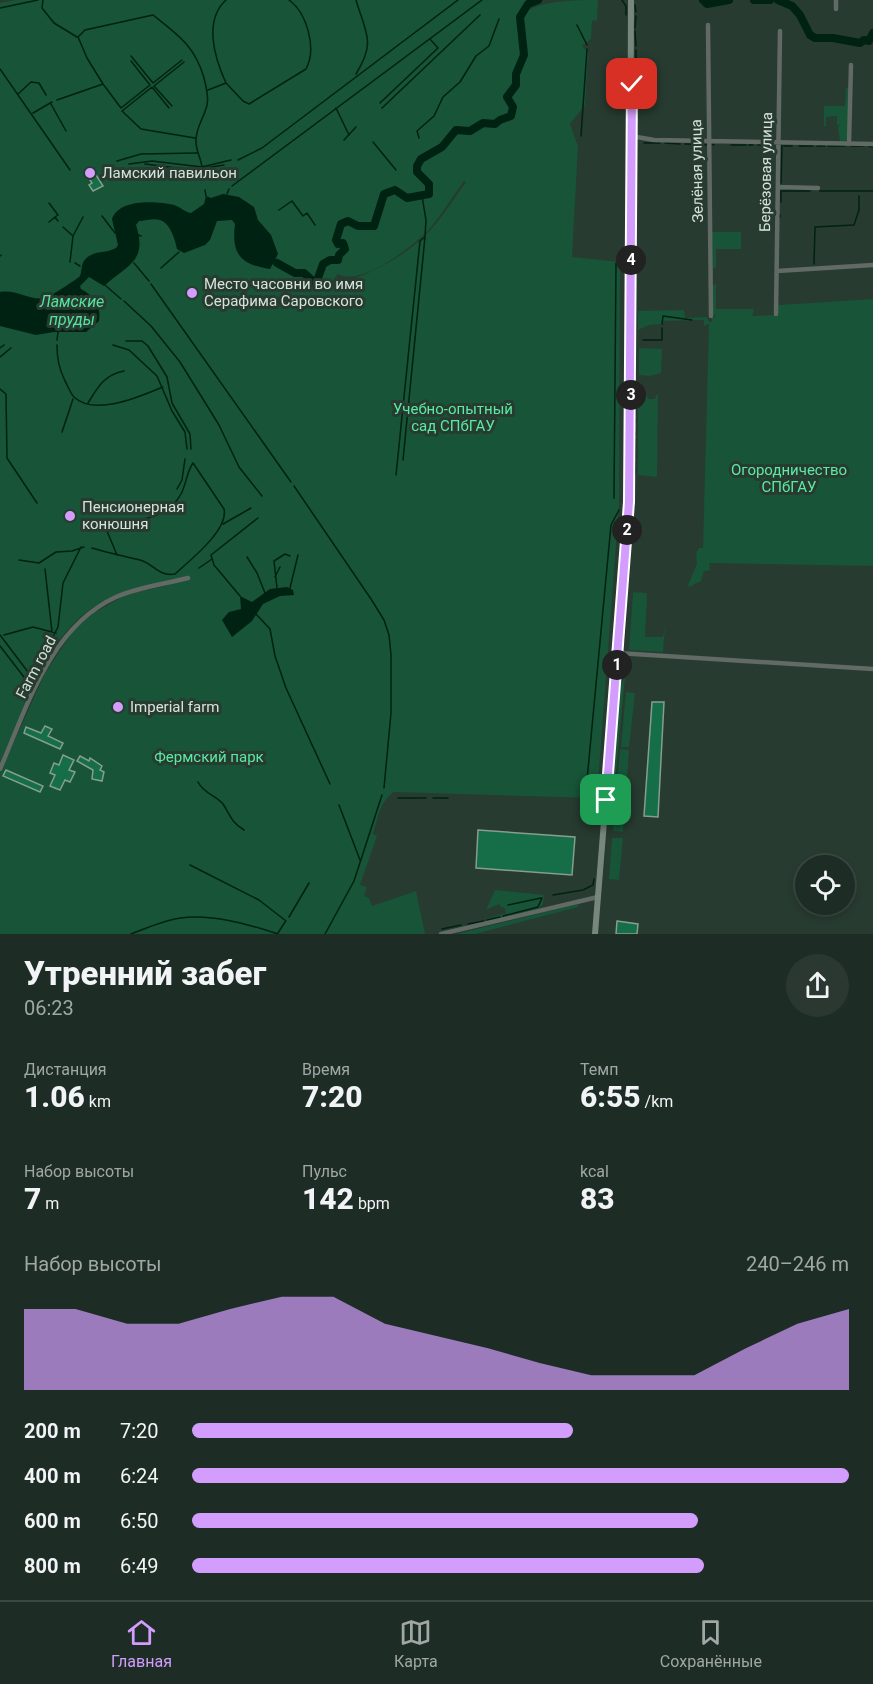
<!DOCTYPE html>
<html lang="ru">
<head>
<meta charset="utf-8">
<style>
  :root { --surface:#1d2c24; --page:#2a3831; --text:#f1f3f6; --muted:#a0a7a6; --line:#3b4841; --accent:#d29dfd }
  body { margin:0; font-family:Roboto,sans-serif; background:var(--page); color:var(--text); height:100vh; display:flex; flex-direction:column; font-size:22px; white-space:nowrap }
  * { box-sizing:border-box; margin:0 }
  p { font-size:20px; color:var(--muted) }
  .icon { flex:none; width:33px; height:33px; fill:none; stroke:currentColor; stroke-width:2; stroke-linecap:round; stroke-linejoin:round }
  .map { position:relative; height:934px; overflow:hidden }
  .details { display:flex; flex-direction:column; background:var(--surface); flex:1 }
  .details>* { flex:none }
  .fabs { position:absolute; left:795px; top:855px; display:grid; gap:12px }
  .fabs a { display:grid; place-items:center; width:60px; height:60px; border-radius:50%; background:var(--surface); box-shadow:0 3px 9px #0003,0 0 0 2px var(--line); font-size:30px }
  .pin { position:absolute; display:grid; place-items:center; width:51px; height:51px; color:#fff; margin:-26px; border-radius:12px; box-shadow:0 3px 9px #0006 }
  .km { position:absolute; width:30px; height:30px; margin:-15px; border-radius:50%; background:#222; color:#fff; font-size:16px; line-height:30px; text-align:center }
  .round { display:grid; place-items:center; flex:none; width:63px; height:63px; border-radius:32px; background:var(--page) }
  .head { display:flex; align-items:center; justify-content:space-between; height:102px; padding:0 24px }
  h1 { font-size:33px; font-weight:800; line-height:45px }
  .stats { display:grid; grid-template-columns:repeat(3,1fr); gap:9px; height:102px; padding:6px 24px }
  .stats div { display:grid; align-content:center }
  .stats b { font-size:30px; font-weight:800 }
  .stats small { font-size:16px; font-weight:400 }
  .stats p { font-size:16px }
  .chart { height:168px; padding:12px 24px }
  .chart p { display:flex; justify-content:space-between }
  .chart svg { width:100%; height:108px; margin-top:6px; fill:var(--accent); opacity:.7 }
  ul { padding:0 24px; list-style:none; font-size:20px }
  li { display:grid; grid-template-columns:96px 72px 1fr; align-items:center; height:45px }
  li i { height:15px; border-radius:8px; background:var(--accent) }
  .menu { display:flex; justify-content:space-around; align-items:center; height:84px; border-top:2px solid var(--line); background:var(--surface); font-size:16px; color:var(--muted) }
  .menu a { display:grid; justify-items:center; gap:3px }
  .menu .selected { color:var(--accent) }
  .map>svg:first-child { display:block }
</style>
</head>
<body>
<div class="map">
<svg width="873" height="934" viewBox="0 0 873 934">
  <rect width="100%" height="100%" fill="#273b30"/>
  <!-- green -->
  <path fill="#185437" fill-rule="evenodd" d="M16,0h518c-22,8 -13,30 -12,48 0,7 -2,13 -2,19 9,-16 1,-29 1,-45 0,-22 57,-22 77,-22l-1,20 -5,1 -1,18 -9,7 6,6 -3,53 -15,19 8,22 -6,111 48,5 -1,243 -22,291 -4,2 -199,-6c-15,10 -16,27 -21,42l4,2 -17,49 7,2 -3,9 5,2 3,8 44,-15 9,43h-425v-161l45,-100 29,-43 21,-18 31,-17 51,-12c-22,4 -48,6 -67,15 -63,28 -84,108 -110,165v-760zM464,181l2,1c-11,15 -21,31 -33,45 -24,29 -65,48 -100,59l-3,-2 8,-10c22,14 79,-30 94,-48 11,-14 21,-30 32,-45z
    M846,88h3l-1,49 -3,5h-5l-2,-15 3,-3 -4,2v-10l-11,1v9h-2v-20h21z
    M712,232h29v17h-25v19h-3z
    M716,284v25h38l-2,7 25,-1 1,-14 1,4 94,-6v267l-164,-3 1,7 -6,1 -3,10 -12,6 -1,-2 9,-21 -1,-10 3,-6h4l6,-224 -5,2v-6l-41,1v3l-14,1 -11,5v-19l46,-1 1,8 22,-1 2,5h3v-4l4,-2 -3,-2v-29z
    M639,348l23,1 -1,24 -11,3 -11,-1z
    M638,395h9l1,4h7l1,-4h2l-1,82 -19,-2z
    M633,592l13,1 1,2 -2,42h18l2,-11 -2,26 -34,-2z
    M625,677l-11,116h-2l8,-107z
    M626,692l9,1 -6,54h-8z
    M620,749l9,1 -6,82 -10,-1z
    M612,838h11l-4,42 -10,-1z
    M495,890l49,5 -1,9 -4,4 -52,13 -1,-2 20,-6 -2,-6h-3l-2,-3 -13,6z
    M579,904l-1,3 -103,27h-19z"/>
  <!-- water -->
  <path fill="#002212" d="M223,194l16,3 15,10 4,13 13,15 7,19 -8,15c-29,-4 -39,-15 -35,-45l-3,-4 -15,1 -7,19 -5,5 -21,8 -7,-4c-2,-10 -7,-26 -17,-29 -6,-2 -15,1 -21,1l-3,4c12,37 -9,40 -32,61l-15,-9 -9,9 1,3c14,8 20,15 18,32l-13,11h-32l-18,3 -36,-9v-34c17,-3 29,9 46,6 3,-1 33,-20 34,-22 3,-8 0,-14 9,-20 8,-5 18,-3 27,-8l2,-3 -6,-26c7,-21 45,-18 62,-14 7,2 10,7 17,8l13,-9 2,-8 5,2z
    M287,587l6,3 1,5 -14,1 -17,8 -11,17 -20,16 -10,-17 7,-8 12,-3 -1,-13 12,6 18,-13z"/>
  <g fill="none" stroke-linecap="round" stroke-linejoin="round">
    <!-- stream -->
    <path stroke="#002212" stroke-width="1.5" d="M43,0l-1,8 12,15 23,14
      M356,0c10,34 20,42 0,74
      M622,0l4,6v9
      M635,5l1,7
      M0,8l38,-8
      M577,25l10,20
      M635,28l1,-12
      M635,31l1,15
      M636,50v12
      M131,56l22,27 29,-23
      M0,69l70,101
      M635,82l1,-14
      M226,83l17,18 6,3 57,-35c11,-20 1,-56 -17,-69
      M103,84l-16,-26 -9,-21 7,-7 68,-15c24,19 42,31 51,63 2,9 5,18 3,27 -3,13 -11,22 -11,35 -1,9 5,18 6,27
      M635,86l1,13
      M208,90l18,-7c-11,-24 -23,-62 0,-83
      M18,94l13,-12 8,1 7,12
      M57,100l46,-16 18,24 29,-23 -19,-24
      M380,103l58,-55 -8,-9
      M51,104l15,27
      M172,106l-18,-20 30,-24
      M169,108l-17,-21 -30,24 19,18 54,9
      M336,108l13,27
      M382,108l98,-93
      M33,113l19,-11
      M636,115v-11
      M636,119v13
      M581,136l6,-87
      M419,138l-2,-7 17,-15 9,-19 17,-15 16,-26 13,-10 10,-27
      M344,140l12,-13
      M373,142l23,28
      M644,143h16
      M665,143l15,1
      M685,144l23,1
      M712,144l2,1
      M731,145h15
      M749,145h4
      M758,145h8
      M770,145h4
      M784,146h8
      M799,146h14
      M817,146h8
      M828,146h17
      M851,146h13
      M868,146l4,1
      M238,160l24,-12 196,-148
      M117,161l24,-7 56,-1
      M129,164l23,-3 50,6 29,-7
      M145,164l48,6 31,-5
      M636,176v-37
      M781,183l1,-38
      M232,186l250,-186
      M205,190l1,6
      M781,191h29
      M820,191h53
      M227,194l2,-5
      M781,202v-11
      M49,203l9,12 -3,2 3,4
      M636,206v-27
      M279,210l13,-9 11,15 4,-3 8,12
      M780,215v2
      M102,216l13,17
      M49,222l6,-5
      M63,227l10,9
      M138,235l3,1
      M635,238l1,-27
      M635,244v9
      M0,256l1,-1
      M70,262l3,-26 10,-19
      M75,263l5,3
      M134,263l15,18
      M814,264l1,-37 39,-2 5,-15v-14
      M161,268l18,-16
      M635,268v-11
      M635,272v2
      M635,281l1,-2
      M151,284l140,198
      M105,285l16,14
      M124,301l27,25 29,36 39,63 20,42 23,29
      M635,302v-17
      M635,306v27
      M662,324l1,-8 29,4
      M57,340l1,-8
      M643,340h19v-12
      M126,341h16l6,5 19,31 5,26 18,31 1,15
      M57,345c0,14 2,23 8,36 3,5 5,12 9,16 21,20 67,-1 89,-10
      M113,345l16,5 28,26 15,35 13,21 2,17
      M635,345v-9
      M0,348l4,-3
      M0,357l11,-9
      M635,376v-28
      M635,379v11
      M0,389l6,5 1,64 30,45
      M88,403c10,-16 16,-28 36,-32
      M635,415v-20
      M635,419v4
      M62,432l11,-33
      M635,432v3
      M635,458v-19
      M403,460l22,-223 1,-17 -4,-24
      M635,474v-13
      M396,475l24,-234 5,-4
      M294,486l77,113 13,21 5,15 2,20v58l-7,75
      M177,489l5,-9 3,-21
      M614,498l2,-235
      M634,499v-18
      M634,508v-3
      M223,524l28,-16
      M109,525c26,-5 57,-4 72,-31 5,-9 6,-23 12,-31
      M107,531l10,24
      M92,548c16,5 32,8 48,12 14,4 19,17 35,14 14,-13 54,-44 49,-65l-31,-46
      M247,557l10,16 8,20
      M19,560l20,3 17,-11 16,-1 12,-4
      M199,568l13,-9
      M45,569l7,63
      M275,577l5,-10
      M628,585l5,-71
      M277,588l-3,-27 11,-7 5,2
      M290,588l8,-33
      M240,596l-26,-31 -3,-10 47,-37
      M256,614l14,15 5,27 11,32 44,96
      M0,635l28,37
      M4,635l29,-8 23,6
      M624,641l3,-49
      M0,646l27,35
      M46,650l12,-23 5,-44 18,-36
      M587,780l24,-255 8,-15
      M198,782c6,12 18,13 25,22 8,12 7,17 21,26
      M398,798h28
      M433,798h15
      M339,805l21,55
      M190,865l69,35 27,21
      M553,895l30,-5 10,-5 1,-6
      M508,905l33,-7
      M503,916l35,-9 4,-9
      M289,917l20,-34
      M487,920l13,-3
      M468,924l16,-3
      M442,929l19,-4
      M278,933l7,-11
      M131,934c16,-6 33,-14 50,-16 31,-4 67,6 97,16
      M325,934l29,-53 28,-86"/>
    <!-- river -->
    <path stroke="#002212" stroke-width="8" d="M703,0l4,4 22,-4
      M754,0h16
      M778,0l14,6 8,9 10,20 5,3h18l27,5 4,-3 5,1 4,-8
      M277,263l18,10h9l10,9 3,-1 6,-17 7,-4h8l1,-5 6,-6 -2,-6 -5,1 -2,-4 5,-16 7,-3 10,5h16l10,-32 11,-4 12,8 22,-4v-10l-12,-12v-6l4,-7 21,-12 14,-17 14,1 13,-8 12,1 5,-4 11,-4 2,-9 -6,-10 9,-12v-11l8,-19 -4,-38 8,-13 10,-4"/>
  </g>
  <!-- building -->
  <path fill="#156e47" stroke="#869d8f" stroke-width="1.5" d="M91,167l12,19 -10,5 -4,-6 3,-2 -7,-11z
    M652,702h12l-6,115 -14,-1z
    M45,726l7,3 -4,7 15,7 -3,6 -36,-16 2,-6 15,6z
    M63,755l11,5 -5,10 6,2 -5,10 -5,-2 -5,10 -10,-4 5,-11 -5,-2 4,-10 5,2z
    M80,756l9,5 1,-3 12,8 -2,4 4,2 -2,9 -10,-2 1,-9 -16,-9z
    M6,770l37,16 -3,6 -37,-16z
    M478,830l97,7 -3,38 -96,-7z
    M617,921l21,3 -1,10h-21z"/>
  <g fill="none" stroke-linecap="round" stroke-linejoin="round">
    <!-- minor -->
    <path stroke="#616a64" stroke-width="4.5" d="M836,9v-9
      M708,25l3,291
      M631,136l23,4 219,4
      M849,143l2,-78
      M778,187l40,1
      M777,271l96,-6
      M776,314l4,-283
      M618,653l255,16
      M0,769c27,-62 50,-142 116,-172 22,-10 49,-13 72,-19
      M441,934l157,-37"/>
    <!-- secondary -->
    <path stroke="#78877e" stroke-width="6" d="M595,934l34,-426 2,-508"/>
  </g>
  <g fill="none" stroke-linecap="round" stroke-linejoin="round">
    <defs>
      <path id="route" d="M606,800l23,-298 3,-418"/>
    </defs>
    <!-- route casing -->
    <use href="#route" stroke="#fff" stroke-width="12"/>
    <!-- route -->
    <use href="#route" stroke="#d29dfd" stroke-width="8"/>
  </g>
  <!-- markers -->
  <g fill="#d29dfd" stroke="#273b30" stroke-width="2">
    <circle cx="90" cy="173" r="6"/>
    <circle cx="192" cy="293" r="6"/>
    <circle cx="70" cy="516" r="6"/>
    <circle cx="118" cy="707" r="6"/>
  </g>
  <g text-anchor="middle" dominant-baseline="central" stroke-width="6" stroke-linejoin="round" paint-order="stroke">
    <!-- street labels -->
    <g font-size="15" fill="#d6e2da" stroke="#273b30">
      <text transform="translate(697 171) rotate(-91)">Зелёная улица</text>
      <text transform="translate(766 172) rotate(-89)">Берёзовая улица</text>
      <text transform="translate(36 667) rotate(-62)">Farm road</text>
    </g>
    <!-- poi labels -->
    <g font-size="15" fill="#d6e2da" stroke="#273b30" text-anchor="start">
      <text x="102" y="173">Ламский павильон</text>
      <text x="204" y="284">Место часовни во имя<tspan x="204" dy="17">Серафима Саровского</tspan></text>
      <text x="82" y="507">Пенсионерная<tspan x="82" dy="17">конюшня</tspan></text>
      <text x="130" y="707">Imperial farm</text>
    </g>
    <!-- park labels -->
    <g font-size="15" fill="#5beaa3" stroke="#273b30">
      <text x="453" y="409">Учебно-опытный<tspan x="453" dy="17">сад СПбГАУ</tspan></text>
      <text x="789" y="470">Огородничество<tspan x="789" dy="17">СПбГАУ</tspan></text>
      <text x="209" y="757">Фермский парк</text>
    </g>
    <!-- water labels -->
    <g font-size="16" font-style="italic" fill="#53e39d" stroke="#273b30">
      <text x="72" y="301">Ламские<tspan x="72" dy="18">пруды</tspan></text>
    </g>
  </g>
</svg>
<div class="fabs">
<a><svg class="icon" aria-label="locate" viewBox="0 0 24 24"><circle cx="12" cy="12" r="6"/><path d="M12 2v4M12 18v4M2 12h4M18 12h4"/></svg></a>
</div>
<div class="pin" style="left:606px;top:800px;background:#1e9e55"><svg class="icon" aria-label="arrive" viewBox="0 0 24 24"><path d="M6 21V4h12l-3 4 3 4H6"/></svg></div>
<div class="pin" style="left:632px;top:84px;background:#d93025"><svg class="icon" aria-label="check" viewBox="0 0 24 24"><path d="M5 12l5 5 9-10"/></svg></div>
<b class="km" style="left:617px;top:665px">1</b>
<b class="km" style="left:627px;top:530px">2</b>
<b class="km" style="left:631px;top:395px">3</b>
<b class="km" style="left:631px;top:260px">4</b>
</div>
<section class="details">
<div class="head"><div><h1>Утренний забег</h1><p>06:23</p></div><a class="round"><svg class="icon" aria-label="share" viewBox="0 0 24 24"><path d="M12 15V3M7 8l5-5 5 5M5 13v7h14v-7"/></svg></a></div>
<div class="stats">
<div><p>Дистанция</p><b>1.06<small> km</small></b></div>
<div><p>Время</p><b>7:20</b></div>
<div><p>Темп</p><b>6:55<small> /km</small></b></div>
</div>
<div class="stats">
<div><p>Набор высоты</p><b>7<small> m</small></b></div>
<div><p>Пульс</p><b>142<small> bpm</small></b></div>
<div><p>kcal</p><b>83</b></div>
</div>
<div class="chart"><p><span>Набор высоты</span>240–246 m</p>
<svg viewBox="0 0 160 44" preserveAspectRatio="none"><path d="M0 44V11L10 11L20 17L30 17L40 11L50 6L60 6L70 17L80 22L90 27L100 33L110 38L120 38L130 38L140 27L150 17L160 11V44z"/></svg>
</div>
<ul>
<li><b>200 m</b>7:20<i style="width:58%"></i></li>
<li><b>400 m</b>6:24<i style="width:100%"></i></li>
<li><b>600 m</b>6:50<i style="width:77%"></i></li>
<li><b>800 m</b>6:49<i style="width:78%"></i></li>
</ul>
</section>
<nav class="menu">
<a class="selected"><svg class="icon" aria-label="home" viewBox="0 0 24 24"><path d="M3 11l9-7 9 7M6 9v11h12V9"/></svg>Главная</a>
<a><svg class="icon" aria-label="map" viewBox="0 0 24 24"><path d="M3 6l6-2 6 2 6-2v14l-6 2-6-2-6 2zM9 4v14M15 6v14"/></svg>Карта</a>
<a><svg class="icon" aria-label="saved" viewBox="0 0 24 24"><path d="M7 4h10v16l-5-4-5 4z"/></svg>Сохранённые</a>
</nav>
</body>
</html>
